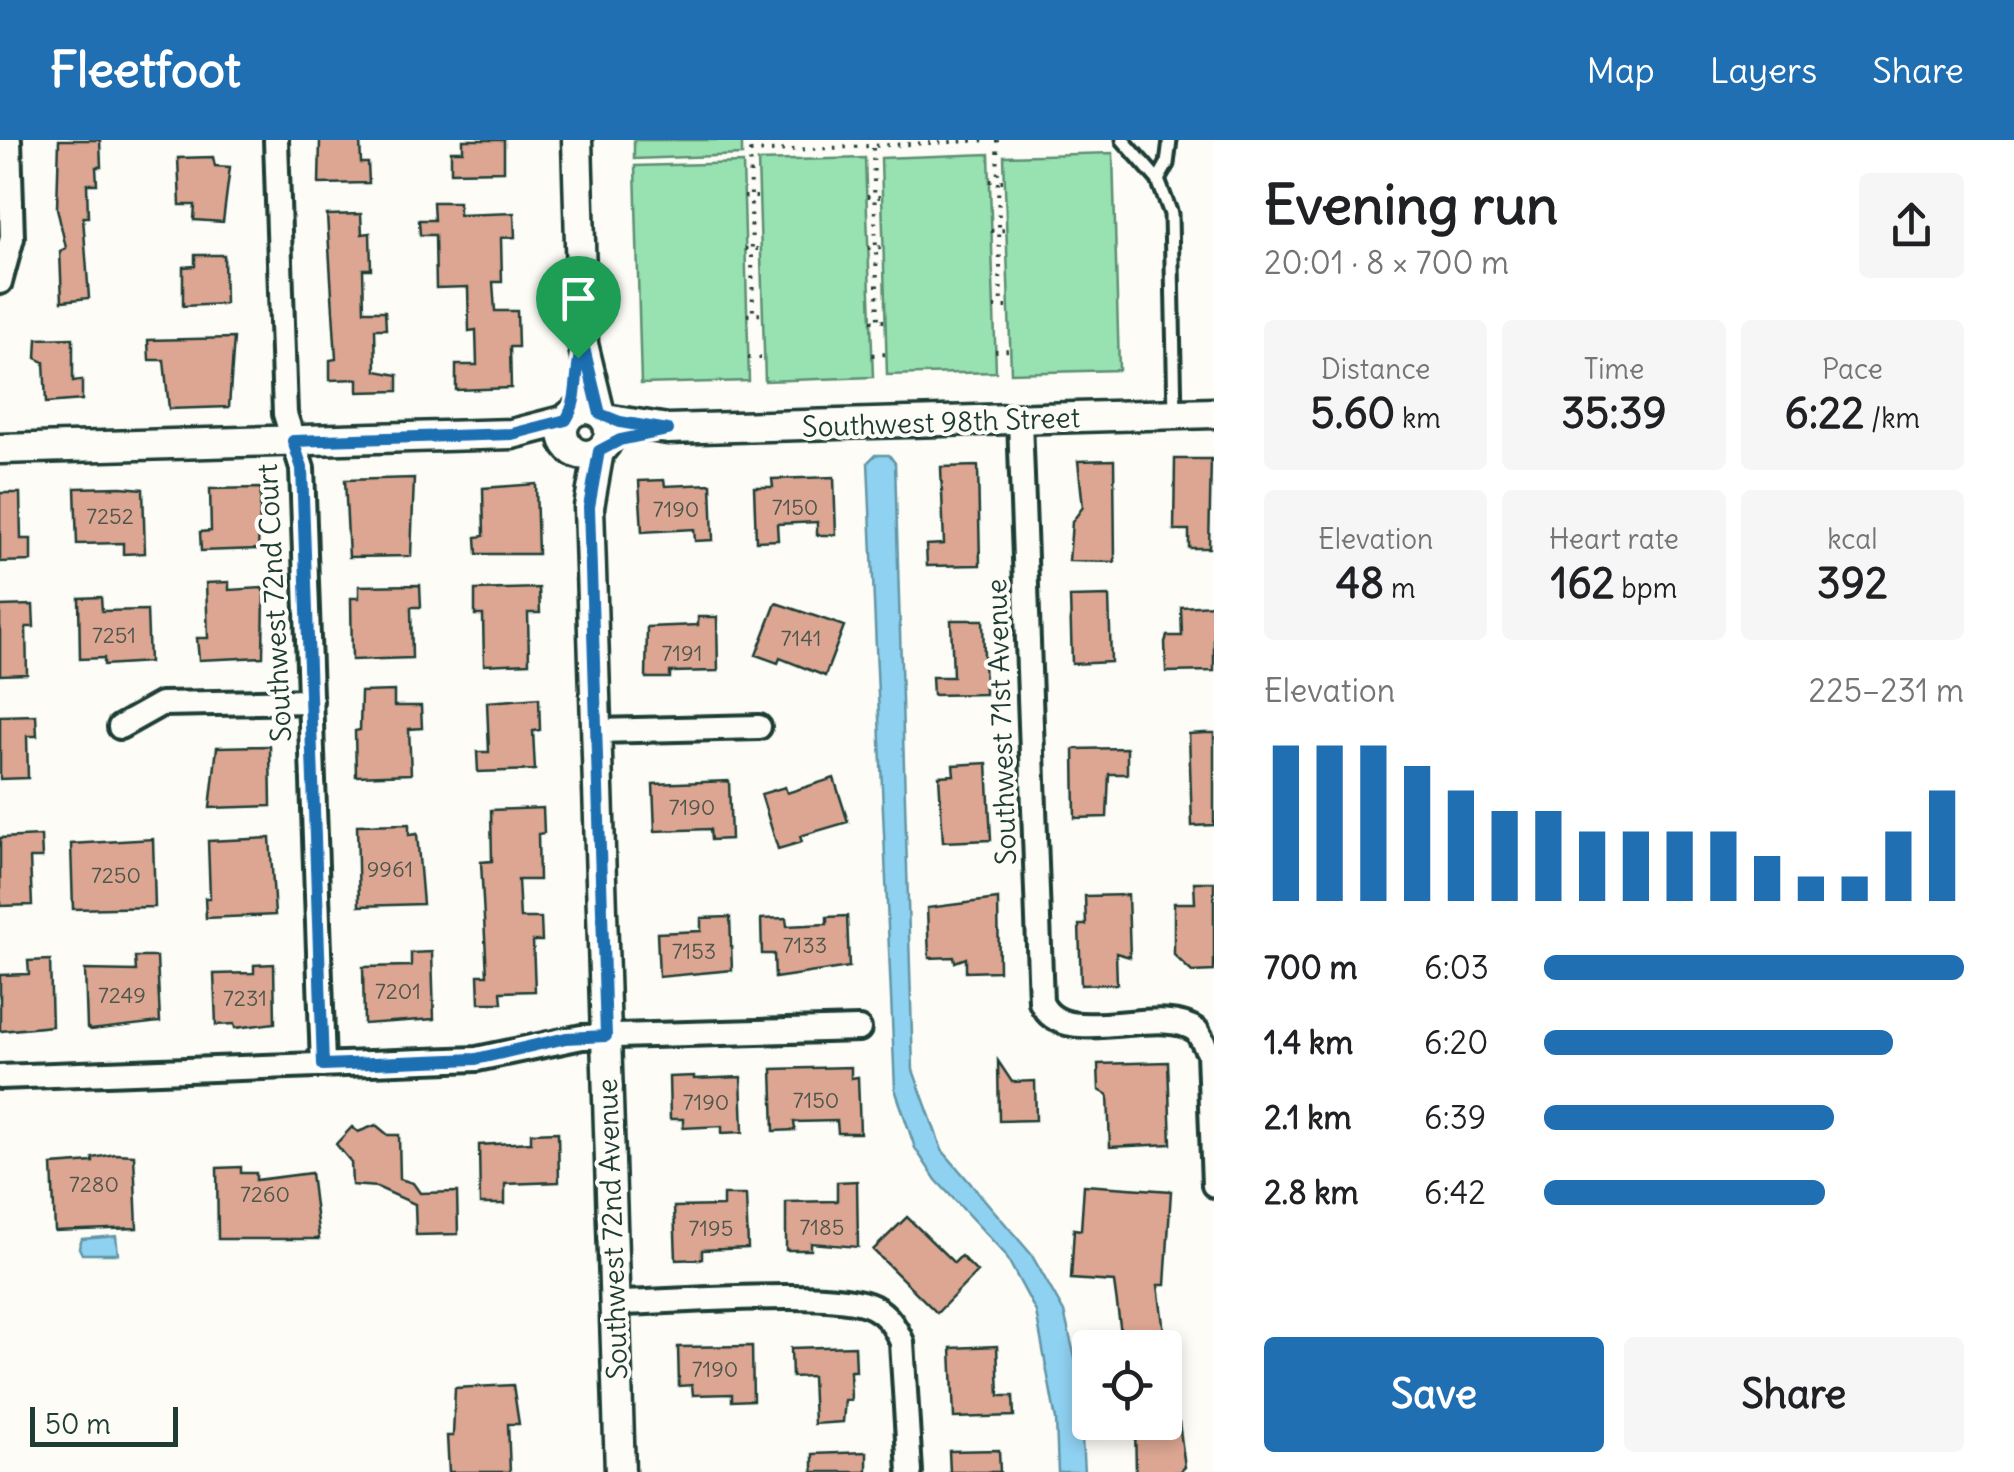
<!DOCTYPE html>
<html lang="en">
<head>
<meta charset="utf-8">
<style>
  :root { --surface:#fff; --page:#f6f6f6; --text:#202124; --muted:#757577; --accent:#1f6fb2 }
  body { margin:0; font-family:Delius,sans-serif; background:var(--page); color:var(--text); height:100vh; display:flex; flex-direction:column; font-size:38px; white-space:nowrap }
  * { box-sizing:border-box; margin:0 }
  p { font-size:32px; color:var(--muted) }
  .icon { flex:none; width:55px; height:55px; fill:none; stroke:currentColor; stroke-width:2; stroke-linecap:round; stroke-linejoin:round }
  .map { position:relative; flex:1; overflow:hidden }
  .sheet { display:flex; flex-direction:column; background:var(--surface); width:800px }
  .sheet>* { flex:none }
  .controls { position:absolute; left:1072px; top:1190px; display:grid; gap:20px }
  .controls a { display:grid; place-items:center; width:110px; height:110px; border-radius:10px; background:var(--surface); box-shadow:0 5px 15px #0003; font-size:50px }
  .scale { position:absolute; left:30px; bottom:25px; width:148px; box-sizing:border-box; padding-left:10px; border:5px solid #1f3d34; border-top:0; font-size:28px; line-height:35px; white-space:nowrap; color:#1f3d34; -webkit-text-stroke:8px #fdfcf7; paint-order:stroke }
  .pin { position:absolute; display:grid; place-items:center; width:85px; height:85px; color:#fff; margin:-102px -42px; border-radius:50% 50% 50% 0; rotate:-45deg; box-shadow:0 0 10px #0007 }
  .pin .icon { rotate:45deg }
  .round { display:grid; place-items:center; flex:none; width:105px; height:105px; border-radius:10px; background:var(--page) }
  .summary { display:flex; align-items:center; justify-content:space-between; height:170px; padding:0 50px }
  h1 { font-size:55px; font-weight:800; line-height:75px }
  .metrics { display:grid; grid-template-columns:repeat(3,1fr); gap:15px; height:170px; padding:10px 50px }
  .metrics div { display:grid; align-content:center; border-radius:10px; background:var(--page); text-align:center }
  .metrics b { font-size:42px; font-weight:800 }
  .metrics small { font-size:28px; font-weight:400 }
  .metrics p { font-size:28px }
  .chart { height:280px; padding:20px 50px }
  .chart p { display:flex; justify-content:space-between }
  .chart svg { width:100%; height:180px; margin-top:10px; stroke:var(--accent); stroke-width:6 }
  .button { display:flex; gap:20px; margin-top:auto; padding:20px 50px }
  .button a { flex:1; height:115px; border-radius:10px; background:var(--accent); color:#fff; font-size:40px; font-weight:800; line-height:115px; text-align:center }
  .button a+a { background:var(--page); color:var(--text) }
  ul { padding:0 50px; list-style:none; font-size:32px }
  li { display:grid; grid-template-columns:160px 120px 1fr; align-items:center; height:75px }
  li i { height:25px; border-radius:12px; background:var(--accent) }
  header { display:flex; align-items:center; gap:60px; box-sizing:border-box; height:140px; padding:0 50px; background:var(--accent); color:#fff }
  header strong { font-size:48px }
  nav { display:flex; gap:55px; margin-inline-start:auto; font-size:35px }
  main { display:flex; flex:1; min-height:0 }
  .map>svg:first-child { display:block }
</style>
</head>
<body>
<header>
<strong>Fleetfoot</strong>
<nav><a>Map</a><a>Layers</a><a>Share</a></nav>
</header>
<main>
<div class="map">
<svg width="1214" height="1332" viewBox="0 0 1214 1332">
  <rect width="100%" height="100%" fill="#fdfcf7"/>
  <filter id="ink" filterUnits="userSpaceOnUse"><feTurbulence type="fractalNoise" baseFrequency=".01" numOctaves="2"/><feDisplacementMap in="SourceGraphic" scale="20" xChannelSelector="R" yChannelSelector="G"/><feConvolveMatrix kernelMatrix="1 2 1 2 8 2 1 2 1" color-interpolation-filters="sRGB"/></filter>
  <g filter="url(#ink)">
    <!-- green -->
    <path fill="#98e1b1" stroke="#5c8f72" stroke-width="2.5" d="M634,0h108v15l-108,4z
      M1113,13l6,217 -108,3 -7,-217z
      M989,14l7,218 -109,3 -6,-217z
      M865,18l8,219 -108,4 -7,-220z
      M743,23l6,218 -108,3 -6,-218z"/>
    <!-- water -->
    <path fill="#8fd1f1" stroke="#6296a5" stroke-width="2.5" d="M875,315h14l6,8 18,607 29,80 89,104 33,58 14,59 6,101h-26l-2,-52 -20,-108 -31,-58 -69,-74 -21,-32 -20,-59 -27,-627z
      M116,1096l2,18h-36l-3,-6 3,-9z"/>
    <!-- building -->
    <path fill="#dca692" stroke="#1f3d34" stroke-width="2.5" d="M59,0h41l1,27h-5l1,17h-10l1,33h-5l6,81 -27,3 -2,-50 6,-3 -9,-40z
      M320,0h40l1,23h7l1,20 -50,1z
      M463,0h41v31l-53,1v-21h12z
      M213,17l2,9 15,1 -7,55 -29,-2 1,-15h-15l-2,-47z
      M433,62h26v13l55,-2 1,24 -14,1 1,44h-9l2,29h22l1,36h-8l1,41 -55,2v-25h21l-1,-35 -7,1 -1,-44 -32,1 -1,-53h-15l-1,-15h15z
      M361,74l1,20 8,-1 1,36h-8l1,42h21l1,18h-11l1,42 22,4v16l-40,1v-13l-28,1v-20l6,-1 -9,-144z
      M195,115h29l1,49 -42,2v-39l12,-1z
      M73,198v43l9,-1v20l-36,3 -2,-41 -8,-4 1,-19z
      M234,198l-5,69 -60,2 -5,-49h-15l-1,-20z
      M1175,319h36l-2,89h-20v-18h-15z
      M1114,320l1,102 -46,-1 3,-39 11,-15 -5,-46z
      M978,326l2,99 -53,1 -1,-21 18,-1 -3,-77z
      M834,337l2,58h-19v-13l-40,2 1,16 -22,1 -2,-54h19l-1,-8z
      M414,338l-3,78 -62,1 -4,-77z
      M664,340l1,6 46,-2 2,56 -18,1 -1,-12 -52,3 -3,-51z
      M536,344l2,70h-61l-1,-17 8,-1 -1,-48z
      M121,347l22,2 2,64 -22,1v-11l-46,1 -2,-56z
      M261,348l-3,61 -57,2 -1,-19 11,-1 -1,-42z
      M0,353h20l1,46h10v22l-31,1z
      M229,442v8l33,-2 2,5 -1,64 -64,3 -2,-22h11l-2,-55z
      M420,445l1,22h-10l1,51 -60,2 -1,-62h8v-12z
      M539,448l1,25h-12l1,50 -45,2 -1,-50h-8v-25z
      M1109,456l2,66 -39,2 -2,-67z
      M101,457l1,14 45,-1 2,52 -45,3v-7l-24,1 -1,-61z
      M776,463l68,23 -19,50 -45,-18 -2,5 -22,-8z
      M33,465l1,22h-8l1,47 -27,1v-69z
      M1214,465v66l-48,1 -1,-30 2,-6h15l-1,-29z
      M698,477h19l1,54 -48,1v6h-24l1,-51 51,-2z
      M951,480h32l2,74 -52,1 -1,-18h21z
      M394,551v15h27l1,22 -13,1 2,45 -55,2 -1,-45 5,-1 1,-38z
      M539,558l1,32 -7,1 2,39 -57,2 -1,-20h12l-2,-50z
      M36,575l1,21h-10l1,42 -28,1v-63z
      M1204,593h10v92l-22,1 -3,-92z
      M270,606l1,60 -61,2 7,-61z
      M1127,608v26h-18l-2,43 -32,1 -1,-69z
      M987,623l4,77 -48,2 -4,-66 15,-1 -1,-10z
      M834,638l14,44 -48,14 2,6 -24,7 -17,-55 24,-7 2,6z
      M729,641l2,58 -20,1 -1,-11 -55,2 -2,-47z
      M543,668l1,25 -6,1 1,46h-21l2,38h21l1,23h-9l2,50 -34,1 1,11h-23l-1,-28h9l-6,-113 11,-1 -1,-51z
      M409,684v11l8,-1 6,70 -64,2 -2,-81z
      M41,696l1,22h-12l2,47 -32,1v-68z
      M270,698l5,77 -69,3 -1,-20h5l-2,-57z
      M153,699l2,68 -82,2 -2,-65z
      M1194,742h20v89l-22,1 -18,-17v-52h21z
      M1128,755l2,62 -14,-4 1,31 -36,1 -2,-60h7l-1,-29z
      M998,759l1,72 -33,1v-14l-11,4 -1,-5 -25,1 -2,-50z
      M847,776l2,51 -74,11 -1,-24h-12l-1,-35 25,-1 1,8 40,-2v-7z
      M730,777l2,53 -73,7 -2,-44 44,-2v-13z
      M432,812l2,67 -70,5 -1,-57 48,-1v-13z
      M135,817h22l3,65 -69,8 -4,-3 -2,-57 51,1z
      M50,820l2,66 -52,5v-56l29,-1 -1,-13z
      M274,824l1,59 -40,5 -1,-4 -18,1 -2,-51 40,-1v-8z
      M998,921l14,21 23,-1 1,39 -37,1z
      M1168,922l3,82 -61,3 -2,-52 -9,-5 -1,-26z
      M851,927v11l7,-1 2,56h-22l-1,-12 -43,1 1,8 -21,1 -2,-62z
      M694,936v3l47,-2 2,55 -21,1v-7l-39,2v-9h-13l-1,-42z
      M376,985l12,10h11l1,44 13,4 7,10 37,-1 1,42 -42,1 -1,-31 -38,-17 -25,-2 -1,-23 -15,-18 16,-17 6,5z
      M558,992l1,50 -54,2v20h-25l-1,-59 52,-3v-9z
      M115,1014l19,1 3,73 -82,3 -3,-66 41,-3v-4z
      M241,1027v6h15v7l55,-7 8,66h-101l-1,-71z
      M857,1041l1,66 -47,-4v7h-25v-48l51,-1v-19z
      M1084,1045l87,6 -6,94h-7l8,63h-43l-9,-66 -43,-3 3,-50 7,1z
      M723,1055h23l2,53 -46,2v9l-26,1 -2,-53 49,-1z
      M907,1077l47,46 7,-7 16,16 -40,41 -64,-63z
      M752,1206l1,54 -21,1v-7l-39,1 -1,-10 -13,1 -1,-39z
      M855,1206l1,25h-6l1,29h-6l-2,22 -29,2 -2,-48 -20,1 -1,-29z
      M997,1206l2,50h14l1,20 -60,2 -3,-70z
      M513,1245l6,39h-11l2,48h-61l-2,-36h6l2,-48z
      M1147,1282h32l6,45 -5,5h-44l-1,-47z
      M999,1310l1,22h-50l-1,-21z
      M867,1312v20h-54v-18z"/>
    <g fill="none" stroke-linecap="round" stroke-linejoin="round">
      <defs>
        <path id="service" d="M1123,0l35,40 13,34 4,201
          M1158,40l9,-16 3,-24"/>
        <path id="minor" d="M276,0l9,274 17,54 21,597
          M0,142l12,-44 -3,-98
          M1020,280l21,582c21,50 118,0 156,29l12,22 5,132
          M120,587l41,-23 150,-3
          M597,591l162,-4
          M0,937l477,-18 105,-22 277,-8
          M614,1163c52,0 222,-16 259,4 15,8 22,20 29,35l8,130"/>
        <path id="tertiary" d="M577,0l6,204 17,70
          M563 292a23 23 0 1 1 46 0a23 23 0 1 1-46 0Z
          M605,279l63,10 546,-16
          M0,309l512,-15 54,-14
          M599,311l-10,56 31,965"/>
      </defs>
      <!-- service casing -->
      <use href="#service" stroke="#1f3d34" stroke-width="19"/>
      <!-- minor casing -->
      <use href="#minor" stroke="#1f3d34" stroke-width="30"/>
      <!-- tertiary casing -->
      <use href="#tertiary" stroke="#1f3d34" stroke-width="35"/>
      <!-- path -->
      <path stroke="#1f3d34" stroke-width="4" stroke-dasharray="2.5 8" stroke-linecap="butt" d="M750,0l3,175
        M997,0l4,167
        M873,8l5,173
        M750,12l240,-12
        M990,41h15
        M744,57h15
        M867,57h15
        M991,91l16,-1
        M868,108l16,-1
        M745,109h16
        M994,167h15
        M747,175l16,-1
        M871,181h15
        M995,211l15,-1
        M872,215l15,-1
        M748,218h16"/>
      <!-- service -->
      <use href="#service" stroke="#fdfcf7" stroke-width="11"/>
      <!-- minor -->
      <use href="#minor" stroke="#fdfcf7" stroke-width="22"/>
      <!-- tertiary -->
      <use href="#tertiary" stroke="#fdfcf7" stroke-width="28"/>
    </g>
  </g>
  <g fill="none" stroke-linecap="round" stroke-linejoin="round" filter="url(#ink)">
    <defs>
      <path id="route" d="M583,204l17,70 20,8 48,8 -48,10 -21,11 -10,56 17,529 -40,2 -90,21 -153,6 -21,-597 -9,-27 219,-7 54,-14c15,-23 7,-51 17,-76z"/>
    </defs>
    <!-- route casing -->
    <use href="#route" stroke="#fff" stroke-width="20"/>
    <!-- route -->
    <use href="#route" stroke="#1f6fb2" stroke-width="12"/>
  </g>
  <g text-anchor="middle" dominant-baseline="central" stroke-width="8" stroke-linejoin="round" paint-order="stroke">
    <!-- number labels -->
    <g font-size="22" fill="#4e574c">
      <text x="795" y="367">7150</text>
      <text x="676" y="369">7190</text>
      <text x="110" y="376">7252</text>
      <text x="114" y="495">7251</text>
      <text x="801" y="498">7141</text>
      <text x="682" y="513">7191</text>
      <text x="692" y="667">7190</text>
      <text x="390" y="729">9961</text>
      <text x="116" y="735">7250</text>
      <text x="805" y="805">7133</text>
      <text x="694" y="811">7153</text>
      <text x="398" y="851">7201</text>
      <text x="122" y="855">7249</text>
      <text x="245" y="858">7231</text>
      <text x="816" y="960">7150</text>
      <text x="706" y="962">7190</text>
      <text x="94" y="1044">7280</text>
      <text x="265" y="1054">7260</text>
      <text x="822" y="1087">7185</text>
      <text x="711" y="1088">7195</text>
      <text x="715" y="1229">7190</text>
    </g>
    <!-- street labels -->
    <g font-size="28" fill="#1f3d34" stroke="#fdfcf7">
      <text transform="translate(941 282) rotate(-2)">Southwest 98th Street</text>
      <text transform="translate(274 463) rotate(-93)">Southwest 72nd Court</text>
      <text transform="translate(1001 582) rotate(-92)">Southwest 71st Avenue</text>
      <text transform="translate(612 1089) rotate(-92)">Southwest 72nd Avenue</text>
    </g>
  </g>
</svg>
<div class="controls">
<a><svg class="icon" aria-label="locate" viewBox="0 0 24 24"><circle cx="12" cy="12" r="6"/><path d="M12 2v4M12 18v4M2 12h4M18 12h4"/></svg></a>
</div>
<div class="scale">50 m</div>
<div class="pin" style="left:578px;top:218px;background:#1e9e55"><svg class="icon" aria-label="arrive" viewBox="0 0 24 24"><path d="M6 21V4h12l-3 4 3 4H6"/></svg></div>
</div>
<section class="sheet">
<div class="summary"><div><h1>Evening run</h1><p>20:01 · 8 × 700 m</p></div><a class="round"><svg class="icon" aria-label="share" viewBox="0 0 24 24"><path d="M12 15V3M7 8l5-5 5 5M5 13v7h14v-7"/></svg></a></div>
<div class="metrics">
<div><p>Distance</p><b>5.60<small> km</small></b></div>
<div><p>Time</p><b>35:39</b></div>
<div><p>Pace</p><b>6:22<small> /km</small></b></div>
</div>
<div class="metrics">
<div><p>Elevation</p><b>48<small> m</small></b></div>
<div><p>Heart rate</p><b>162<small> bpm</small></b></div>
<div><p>kcal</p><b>392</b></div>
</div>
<div class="chart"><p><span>Elevation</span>225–231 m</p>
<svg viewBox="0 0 160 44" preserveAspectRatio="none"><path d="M5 44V6M15 44V6M25 44V6M35 44V11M45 44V17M55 44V22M65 44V22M75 44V27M85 44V27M95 44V27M105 44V27M115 44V33M125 44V38M135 44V38M145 44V27M155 44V17"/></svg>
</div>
<ul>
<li><b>700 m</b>6:03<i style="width:100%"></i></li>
<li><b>1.4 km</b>6:20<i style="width:83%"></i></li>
<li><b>2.1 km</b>6:39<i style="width:69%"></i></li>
<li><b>2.8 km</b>6:42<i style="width:67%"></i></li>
</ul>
<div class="button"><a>Save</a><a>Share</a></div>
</section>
</main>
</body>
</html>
